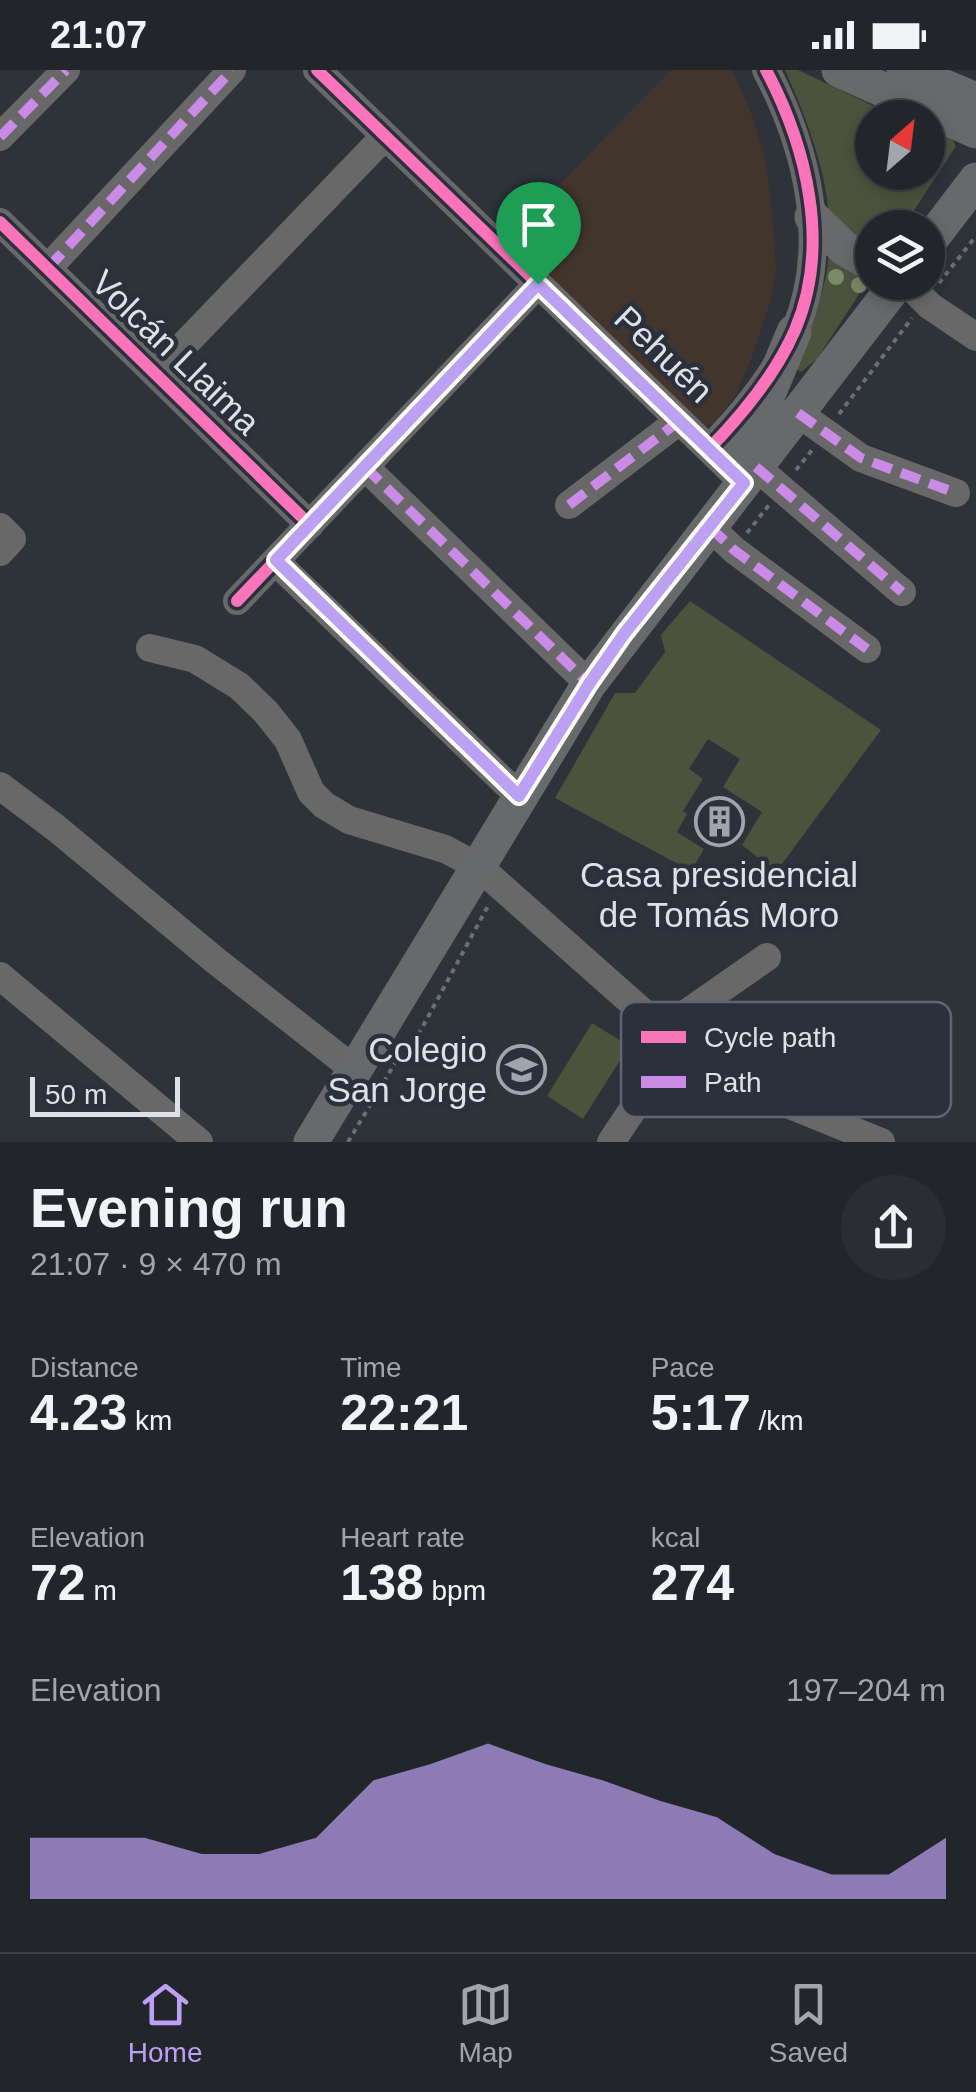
<!DOCTYPE html>
<html lang="en">
<head>
<meta charset="utf-8">
<style>
  :root { --surface:#22262b; --page:#2a2e33; --text:#f1f3f6; --muted:#a2a5a9; --line:#3f4347; --accent:#bca0f2 }
  body { margin:0; font-family:Arial,sans-serif; background:var(--page); color:var(--text); height:100vh; display:flex; flex-direction:column; font-size:38px; white-space:nowrap }
  * { box-sizing:border-box; margin:0 }
  p { font-size:32px; color:var(--muted) }
  .icon { flex:none; width:55px; height:55px; fill:none; stroke:currentColor; stroke-width:2; stroke-linecap:round; stroke-linejoin:round }
  .map { position:relative; height:1072px; overflow:hidden }
  .details { display:flex; flex-direction:column; background:var(--surface); flex:1 }
  .details>* { flex:none }
  .needle { width:65px; rotate:28deg }
  .tools { position:absolute; left:855px; top:30px; display:grid; gap:20px }
  .tools a { display:grid; place-items:center; width:90px; height:90px; border-radius:50%; background:var(--surface); box-shadow:0 5px 15px #0003,0 0 0 2px var(--line); font-size:50px }
  .scale { position:absolute; left:30px; bottom:25px; width:150px; box-sizing:border-box; padding-left:10px; border:5px solid #dde2e9; border-top:0; font-size:28px; line-height:35px; white-space:nowrap; color:#dde2e9; -webkit-text-stroke:8px #2a313d; paint-order:stroke }
  .pin { position:absolute; display:grid; place-items:center; width:85px; height:85px; color:#fff; margin:-102px -42px; border-radius:50% 50% 50% 0; rotate:-45deg; box-shadow:0 0 10px #0007 }
  .pin .icon { rotate:45deg }
  .round { display:grid; place-items:center; flex:none; width:105px; height:105px; border-radius:52px; background:var(--page) }
  .head { display:flex; align-items:center; justify-content:space-between; height:170px; padding:0 30px }
  h1 { font-size:55px; font-weight:700; line-height:75px }
  .metrics { display:grid; grid-template-columns:repeat(3,1fr); gap:15px; height:170px; padding:10px 30px }
  .metrics div { display:grid; align-content:center }
  .metrics b { font-size:50px; font-weight:700 }
  .metrics small { font-size:28px; font-weight:400 }
  .metrics p { font-size:28px }
  .chart { height:280px; padding:20px 30px }
  .chart p { display:flex; justify-content:space-between }
  .chart svg { width:100%; height:180px; margin-top:10px; fill:var(--accent); opacity:.7 }
  .status { display:flex; justify-content:space-between; align-items:center; height:70px; padding:0 50px; background:var(--surface); direction:ltr }
  .status svg { height:28px; fill:currentColor }
  .menu { display:flex; justify-content:space-around; align-items:center; height:140px; border-top:2px solid var(--line); background:var(--surface); font-size:28px; color:var(--muted) }
  .menu a { display:grid; justify-items:center; gap:5px }
  .menu .selected { color:var(--accent) }
  .map>svg:first-child { display:block }
</style>
</head>
<body>
<div class="status"><b>21:07</b><svg viewBox="0 0 49 12"><path d="M0 12V9h3v3zM5 12V6h3v6zM10 12V3h3v9zM15 12V0h3v12zM26 1h20v11H26zM47 4h2v5h-2z"/></svg></div>
<div class="map">
<svg width="976" height="1072" viewBox="0 0 976 1072">
  <rect width="100%" height="100%" fill="#2e3239"/>
  <!-- commercial -->
  <path fill="#42352c" d="M671,0h61l18,40 16,51 8,72 2,34 -6,35 -17,53 -18,41 -22,29 -11,1 -194,-189z"/>
  <!-- green -->
  <path fill="#4b533d" d="M785,0h13l99,47 -25,1v54h56v-43l24,10 4,7 -53,81 -31,1v46l-55,85 -16,13 -6,-4c11,-29 23,-58 30,-88 16,-74 -11,-144 -40,-210z
    M690,531l191,129 -105,142 -34,-27 20,-33 -39,-25 17,-28 -32,-20 -19,30 14,10 -20,32 4,3 -10,18 27,17 -13,22 -136,-73 60,-105h20l30,-41 -4,-17z
    M592,953l37,23 -46,73 -36,-23z"/>
  <g fill="none" stroke-linecap="round" stroke-linejoin="round">
    <!-- path -->
    <path stroke="#6d6e6f" stroke-width="4" stroke-dasharray="5 5" stroke-linecap="butt" d="M939,213l37,-47
      M839,344l73,-96
      M796,400l16,-20
      M747,463l22,-28
      M348,1072l59,-99 9,-4 72,-133"/>
    <!-- minor -->
    <path stroke="#696869" stroke-width="28" d="M317,0l427,413
      M0,67l66,-67
      M0,152l310,303
      M48,198l184,-198
      M906,212l24,24 46,31
      M156,304l229,-238
      M798,343l63,45 95,35
      M709,379c33,-34 67,-75 86,-119 36,-84 12,-183 -29,-260
      M365,397l224,217
      M756,397l146,125
      M569,435l110,-84
      M0,457l12,12 -12,13
      M710,457l24,23 133,99
      M275,491l244,235
      M237,531l301,-317
      M150,578l45,11 44,27 27,26 22,28 23,52 13,13 25,15 96,29 34,18 219,194 82,40 101,41
      M0,716l56,42 160,133 139,109
      M0,906l199,166
      M661,961l106,-74
      M611,1072l65,-97"/>
    <!-- major -->
    <path stroke="#68696b" stroke-width="35" d="M839,0l137,61
      M904,0l72,30
      M812,147l32,31 28,16
      M928,173l48,-63
      M743,407l2,-27 49,-118
      M311,1072l278,-458 309,-402"/>
    <!-- quiet -->
    <path stroke="#ca8be6" stroke-width="10" stroke-dasharray="20 10" stroke-linecap="butt" d="M0,67l66,-67
      M48,198l184,-198
      M798,343l63,45 95,35
      M365,397l224,217
      M756,397l146,125
      M569,435l110,-84
      M710,457l24,23 133,99
      M275,491l244,235"/>
    <defs>
      <path id="cycleway" d="M317,0l427,413
        M0,152l310,303
        M709,379c33,-34 67,-75 86,-119 36,-84 12,-183 -29,-260
        M237,531l301,-317"/>
    </defs>
    <!-- cycleway casing -->
    <use href="#cycleway" stroke="#2a313d" stroke-width="19"/>
    <!-- cycleway -->
    <use href="#cycleway" stroke="#fb73b8" stroke-width="12"/>
  </g>
  <!-- trees -->
  <g fill="#7a8967">
    <circle cx="836" cy="207" r="8"/>
    <circle cx="859" cy="215" r="8"/>
  </g>
  <g fill="none" stroke-linecap="round" stroke-linejoin="round">
    <defs>
      <path id="route" d="M538,214l206,199 -120,151 -35,50 -70,112 -243,-236z"/>
    </defs>
    <!-- route casing -->
    <use href="#route" stroke="#fff" stroke-width="20"/>
    <!-- route -->
    <use href="#route" stroke="#bca0f2" stroke-width="12"/>
  </g>
  <!-- icons -->
  <defs>
    <symbol id="building-ring" viewBox="-11 -11 22 22"><circle r="9.5" fill="#2a313d" stroke="#a0a4ab" stroke-width="1.5"/><path d="M-4-6H4V6H1V3H-1V6H-4ZM-2.5-4.3h1.7v1.8h-1.7ZM.8-4.3h1.7v1.8H.8ZM-2.5-1h1.7V.8h-1.7ZM.8-1h1.7V.8H.8Z" fill="#a0a4ab"/></symbol>
    <symbol id="school-ring" viewBox="-11 -11 22 22"><circle r="9.5" fill="#2a313d" stroke="#a0a4ab" stroke-width="1.5"/><path d="M0-5L7-2L0 1L-7-2ZM-4 1L0 2.5L4 1V4Q0 6-4 4Z" fill="#a0a4ab"/></symbol>
  </defs>
  <g fill-rule="evenodd">
    <use href="#building-ring" x="692" y="724" width="55" height="55"/>
    <use href="#school-ring" x="494" y="972" width="55" height="55"/>
  </g>
  <g text-anchor="middle" dominant-baseline="central" stroke-width="9" stroke-linejoin="round" paint-order="stroke">
    <!-- street labels -->
    <g font-size="35" fill="#dde2e9" stroke="#2a313d">
      <text transform="translate(176 282) rotate(44)">Volcán Llaima</text>
      <text transform="translate(664 284) rotate(44)">Pehuén</text>
    </g>
    <!-- poi labels -->
    <g font-size="35" fill="#dde2e9" stroke="#2a313d">
      <text x="719" y="804">Casa presidencial<tspan x="719" dy="40">de Tomás Moro</tspan></text>
      <text x="487" y="979" text-anchor="end">Colegio<tspan x="487" dy="40">San Jorge</tspan></text>
    </g>
  </g>
  <!-- legend -->
  <rect x="621" y="932" width="330" height="115" rx="15" fill="#2a313d" stroke="#606671" stroke-width="2.5"/>
  <rect x="641" y="961" width="45" height="12" fill="#fb73b8"/>
  <rect x="641" y="1006" width="45" height="12" fill="#ca8be6"/>
  <g font-size="28" fill="#dde2e9">
    <text x="704" y="977">Cycle path</text>
    <text x="704" y="1022">Path</text>
  </g>
</svg>
<div class="tools">
<a><svg class="needle" viewBox="-14 -14 28 28"><path d="M0-13l5 13h-10z" fill="#e53935"/><path d="M0 13l5-13h-10z" fill="#a2a5a9"/></svg></a>
<a><svg class="icon" aria-label="layers" viewBox="0 0 24 24"><path d="M12 4l9 5-9 5-9-5zM3 14l9 5 9-5"/></svg></a>
</div>
<div class="scale">50 m</div>
<div class="pin" style="left:538px;top:214px;background:#1e9e55"><svg class="icon" aria-label="arrive" viewBox="0 0 24 24"><path d="M6 21V4h12l-3 4 3 4H6"/></svg></div>
</div>
<section class="details">
<div class="head"><div><h1>Evening run</h1><p>21:07 · 9 × 470 m</p></div><a class="round"><svg class="icon" aria-label="share" viewBox="0 0 24 24"><path d="M12 15V3M7 8l5-5 5 5M5 13v7h14v-7"/></svg></a></div>
<div class="metrics">
<div><p>Distance</p><b>4.23<small> km</small></b></div>
<div><p>Time</p><b>22:21</b></div>
<div><p>Pace</p><b>5:17<small> /km</small></b></div>
</div>
<div class="metrics">
<div><p>Elevation</p><b>72<small> m</small></b></div>
<div><p>Heart rate</p><b>138<small> bpm</small></b></div>
<div><p>kcal</p><b>274</b></div>
</div>
<div class="chart"><p><span>Elevation</span>197–204 m</p>
<svg viewBox="0 0 160 44" preserveAspectRatio="none"><path d="M0 44V29L10 29L20 29L30 33L40 33L50 29L60 15L70 11L80 6L90 11L100 15L110 20L120 24L130 33L140 38L150 38L160 29V44z"/></svg>
</div>
</section>
<nav class="menu">
<a class="selected"><svg class="icon" aria-label="home" viewBox="0 0 24 24"><path d="M3 11l9-7 9 7M6 9v11h12V9"/></svg>Home</a>
<a><svg class="icon" aria-label="map" viewBox="0 0 24 24"><path d="M3 6l6-2 6 2 6-2v14l-6 2-6-2-6 2zM9 4v14M15 6v14"/></svg>Map</a>
<a><svg class="icon" aria-label="saved" viewBox="0 0 24 24"><path d="M7 4h10v16l-5-4-5 4z"/></svg>Saved</a>
</nav>
</body>
</html>
